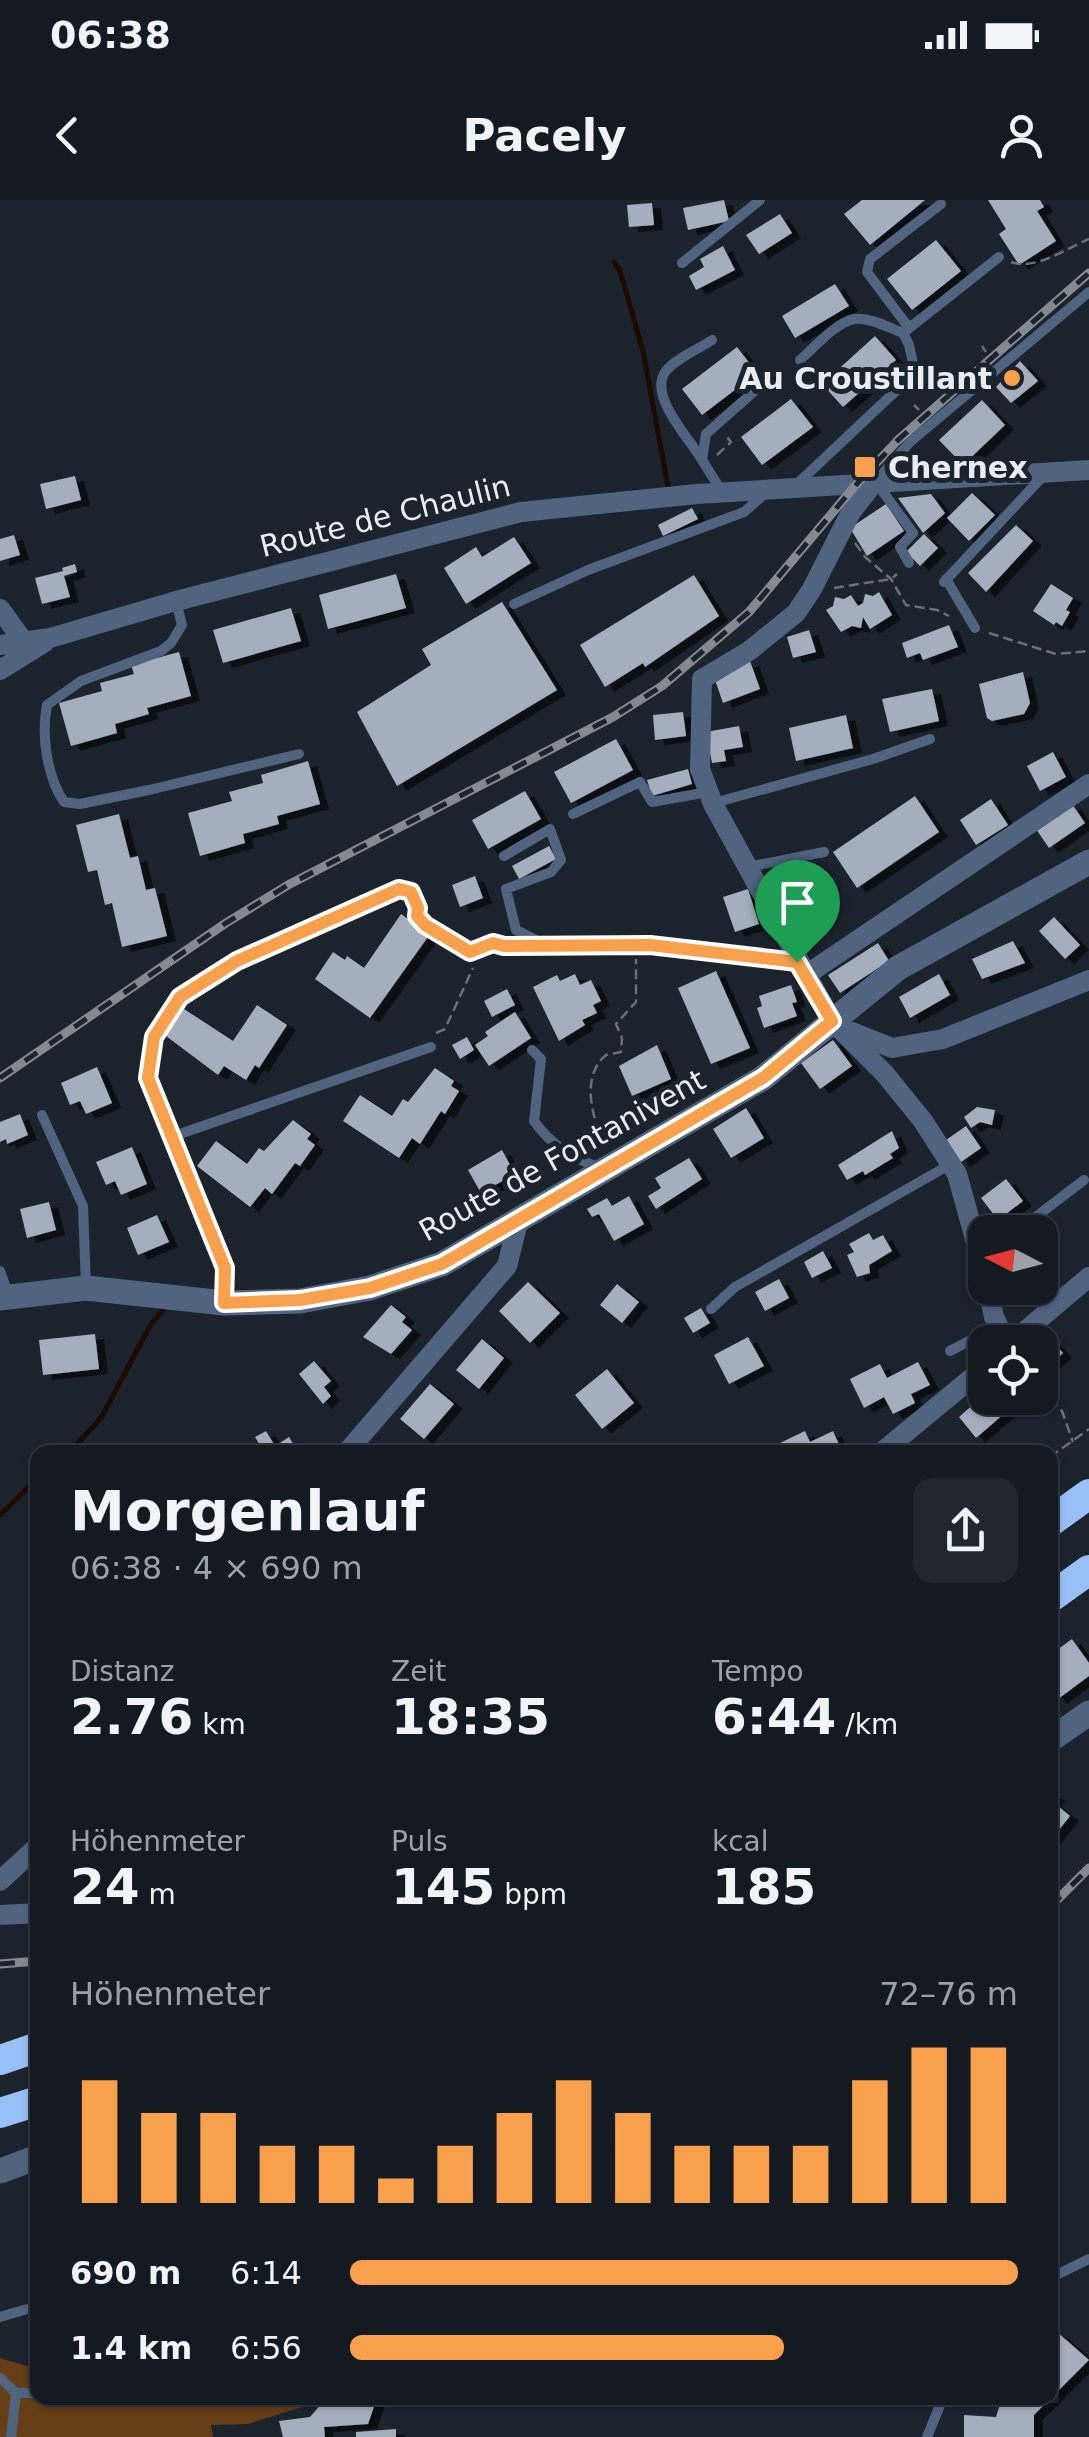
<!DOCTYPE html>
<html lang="de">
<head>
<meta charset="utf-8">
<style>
  :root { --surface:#141a22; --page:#21272f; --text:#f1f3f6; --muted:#9da1a5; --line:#333840; --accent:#f8a04b }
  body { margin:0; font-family:"DejaVu Sans",sans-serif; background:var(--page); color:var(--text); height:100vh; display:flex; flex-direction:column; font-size:38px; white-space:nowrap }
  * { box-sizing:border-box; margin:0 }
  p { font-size:32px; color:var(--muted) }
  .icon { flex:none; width:55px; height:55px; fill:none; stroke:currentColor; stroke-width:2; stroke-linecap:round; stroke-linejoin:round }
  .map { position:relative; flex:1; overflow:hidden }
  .details { position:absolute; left:30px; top:1245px; width:1028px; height:960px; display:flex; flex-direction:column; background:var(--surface); border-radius:20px; box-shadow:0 2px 8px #0004,0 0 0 2px var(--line) }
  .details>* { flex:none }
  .needle { width:65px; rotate:276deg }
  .tools { position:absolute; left:968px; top:1015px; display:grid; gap:20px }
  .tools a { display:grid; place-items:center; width:90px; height:90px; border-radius:20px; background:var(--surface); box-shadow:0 2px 8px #0004,0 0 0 2px var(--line); font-size:50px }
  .pin { position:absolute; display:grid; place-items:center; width:85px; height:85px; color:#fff; margin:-102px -42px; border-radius:50% 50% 50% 0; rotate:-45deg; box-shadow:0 0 10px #0007 }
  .pin .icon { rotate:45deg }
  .round { display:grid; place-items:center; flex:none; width:105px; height:105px; border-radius:20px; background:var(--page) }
  .summary { display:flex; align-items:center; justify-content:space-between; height:170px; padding:0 40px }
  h1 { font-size:55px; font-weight:800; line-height:75px }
  .metrics { display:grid; grid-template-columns:repeat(3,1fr); gap:15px; height:170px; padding:10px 40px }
  .metrics div { display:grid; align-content:center }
  .metrics b { font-size:50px; font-weight:800 }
  .metrics small { font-size:28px; font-weight:400 }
  .metrics p { font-size:28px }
  .chart { height:280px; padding:20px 40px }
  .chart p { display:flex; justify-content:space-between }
  .chart svg { width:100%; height:180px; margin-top:10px; stroke:var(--accent); stroke-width:6 }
  ul { padding:0 40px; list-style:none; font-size:32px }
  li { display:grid; grid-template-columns:160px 120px 1fr; align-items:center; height:75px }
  li i { height:25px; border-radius:12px; background:var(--accent) }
  .status { display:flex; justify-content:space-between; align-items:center; height:70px; padding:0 50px; background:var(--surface); direction:ltr }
  .status svg { height:28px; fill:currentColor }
  header { display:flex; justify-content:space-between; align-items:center; height:130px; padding:0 40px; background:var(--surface); font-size:45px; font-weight:800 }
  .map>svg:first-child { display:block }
</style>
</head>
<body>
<div class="status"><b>06:38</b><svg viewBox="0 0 49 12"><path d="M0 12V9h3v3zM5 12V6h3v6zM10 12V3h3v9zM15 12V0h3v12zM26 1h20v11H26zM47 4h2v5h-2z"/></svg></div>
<header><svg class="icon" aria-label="back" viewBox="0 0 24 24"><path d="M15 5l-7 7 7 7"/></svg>Pacely<svg class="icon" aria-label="person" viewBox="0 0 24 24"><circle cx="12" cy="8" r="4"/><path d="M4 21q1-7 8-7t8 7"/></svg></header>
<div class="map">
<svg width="1089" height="2237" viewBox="0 0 1089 2237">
  <defs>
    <filter id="shadow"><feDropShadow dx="9" dy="5" stdDeviation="0" flood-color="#0009"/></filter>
  </defs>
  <rect width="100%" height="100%" fill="#1b232d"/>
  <!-- green -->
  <path fill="#653d16" d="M0,2158l37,11 1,29h293l-83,26 -37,1 2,12h-213z"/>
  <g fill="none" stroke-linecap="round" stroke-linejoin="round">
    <!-- stream -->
    <path stroke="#1c0900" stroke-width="5" d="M614,62l6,9 23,80 26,141
      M70,1252l31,-34 49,-92 13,-16
      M0,1315l38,-37"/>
  </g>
  <!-- building -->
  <path fill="#a5aebc" filter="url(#shadow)" d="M724,0l5,21 -41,9 -5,-22z
    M862,0h63l-55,45 -26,-31z
    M988,0h52l4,7 -7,4 19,30 -37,24 -20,-31 7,-5z
    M652,3l2,22 -25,2 -2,-22z
    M780,14l12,19 -33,21 -13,-19z
    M936,40l25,31 -49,39 -25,-31z
    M723,46l12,24 -39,20 -7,-14 15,-9 -4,-8z
    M835,84l14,22 -54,32 -13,-22z
    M875,136l21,24 -53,47 -21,-23z
    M737,147l20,26 -55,42 -20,-26z
    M1020,161l18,20 -27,22 -15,-16z
    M791,199l22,28 -51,38 -21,-28z
    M982,200l23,25 -42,40 -24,-25z
    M75,276l6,24 -35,9 -6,-25z
    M972,293l23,22 -26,26 -22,-23z
    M931,294l14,19 -22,20 -25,-35z
    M886,304l18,27 -37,25 -17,-28z
    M692,308l6,11 -35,17 -5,-11z
    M1016,325l17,16 -47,51 -18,-19z
    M924,334l14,14 -18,18 -14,-14z
    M14,335l6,20 -20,6v-22z
    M514,337l17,26 -65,41 -22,-36 32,-21 6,10z
    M75,364l2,8 -13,4 6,21 -28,7 -7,-26 28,-7 -1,-3z
    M396,374l10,34 -78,21 -9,-34z
    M694,375l25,41 -74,51 -2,-4 -38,24 -25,-42z
    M1051,384l22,14 -7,12 4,2 -8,14 -6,-4 -2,3 -21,-14z
    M879,392l13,23 -22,14 -7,-12 -2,11 -9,-2 -11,6 -15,-22 7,-4 2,-9 9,2 7,-4 7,11 5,-3 2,-9 8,2z
    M502,402l55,88 -160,96 -40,-74 74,-47 -9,-16z
    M291,408l10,33 -78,22 -10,-33z
    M949,425l9,22 -35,13 -3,-7 -13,5 -5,-15z
    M809,430l7,22 -23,6 -6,-21z
    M179,452l12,44 -44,12 2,6 -34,10 2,9 -46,13 -12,-43 43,-12 -2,-8 34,-9 -3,-9z
    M750,461l10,28 -37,14 -10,-29z
    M1023,472l7,31 -6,11 -32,7 -5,-3 -8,-34z
    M932,489l7,32 -49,11 -8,-33z
    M683,512l3,24 -31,4 -2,-25z
    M846,515l7,33 -57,13 -7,-33z
    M739,526l4,21 -19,3 2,11 -14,2 -6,-31z
    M616,539l17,31 -62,33 -17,-31z
    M1053,552l13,25 -26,14 -13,-25z
    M308,561l12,43 -43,12 2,8 -36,10 2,9 -45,13 -12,-43 44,-12 -3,-9 34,-9 -2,-8z
    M688,569l4,15 -40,12 -5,-16z
    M525,591l16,28 -53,30 -16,-29z
    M915,596l24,36 -82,56 -24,-36z
    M991,599l17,26 -32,20 -16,-25z
    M1072,604l13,19 -36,25 -13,-19z
    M119,614l11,44 8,-2 8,34 9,-2 12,48 -45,11 -10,-44 -7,2 -8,-35 -9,2 -12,-47z
    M549,646l7,13 -37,20 -7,-13z
    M475,676l8,22 -23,9 -8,-22z
    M748,689l11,35 -24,8 -12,-35z
    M401,714l29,20 -60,84 -55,-39 18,-27 12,8 2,-4 17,12z
    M1054,717l26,28 -15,14 -26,-28z
    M1013,741l12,22 -43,16 -10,-20z
    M878,743l11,18 -49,32 -12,-18z
    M716,771l34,77 -39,16 -33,-76z
    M575,774l5,11 11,-5 10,21 -8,4 4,8 -15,7 3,5 -26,16 -26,-54 24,-12 3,6z
    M939,774l11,21 -40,23 -11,-21z
    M791,785l6,17 -5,1 5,13 -33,12 -7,-20 5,-2 -3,-10z
    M507,789l8,16 -23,12 -8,-16z
    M257,805l30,20 -28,43 -4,-3 -9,15 -22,-14 -6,9 -52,-39 18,-27 49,32z
    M515,812l16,26 -42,28 -14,-21 13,-9 -3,-4z
    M467,837l7,13 -14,9 -8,-14z
    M833,840l19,26 -32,23 -19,-26z
    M657,845l14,34 -39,17 -13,-30z
    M97,867l15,36 -26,11 -6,-13 -10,4 -9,-22z
    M435,868l19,13 -3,5 8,5 -14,23 -4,-3 -21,33 -8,-6 -13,20 -56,-37 17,-26 32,21 11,-17 5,3z
    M977,907l18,3 -3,15 -12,-3 -9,6 -7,-11z
    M746,908l18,30 -33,20 -18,-29z
    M20,914l8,21 -21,9 -1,-5 -6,3v-20z
    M293,920l18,14 -4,5 8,6 -15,21 -5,-3 -23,31 -7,-6 -15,19 -53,-41 19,-25 31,23 12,-16 5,3z
    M966,926l15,22 -20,14 -15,-22z
    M892,931l7,17 -9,6 3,4 -28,17 -2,-4 -16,9 -9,-15z
    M132,947l15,37 -26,11 -6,-14 -9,4 -10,-23z
    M502,950l13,24 -34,19 -13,-23z
    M689,958l13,21 -46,30 -8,-13 13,-8 -6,-10z
    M1006,979l17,22 -25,19 -17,-22z
    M629,996l15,28 -30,17 -15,-27 -7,3 -5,-8 20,-11 5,8z
    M49,1002l7,28 -29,8 -7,-29z
    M157,1015l12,27 -31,13 -11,-27z
    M869,1033l4,7 10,-5 9,16 -23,14 1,8 -13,4 -10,-22 7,-3 -5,-8z
    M823,1051l9,17 -20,10 -8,-16z
    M779,1079l10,19 -24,13 -10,-19z
    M528,1082l32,31 -30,30 -31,-32z
    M617,1084l22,18 -17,21 -22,-18z
    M391,1105l15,12 -4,5 10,8 -21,24 -28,-17z
    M701,1108l9,15 -17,10 -9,-15z
    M95,1134l4,35 -56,6 -4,-35z
    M1046,1134l17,19 -19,17 -4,-5v-23h-4z
    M748,1137l16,29 -35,18 -15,-29z
    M482,1139l22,19 -25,31 -23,-19z
    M314,1161l17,20 -7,6 7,9 -8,8 -24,-30z
    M918,1162l12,23 -19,9 4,9 -22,11 -9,-17 -20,11 -14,-29 30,-15 7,14z
    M607,1169l27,34 -32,26 -27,-34z
    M430,1184l24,20 -30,35 -24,-20z
    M985,1194v4h21l7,8 -37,32 -17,-21z
    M266,1231l9,15 14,-9 9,15h-34l-9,-15z
    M805,1231l5,11 23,-11 8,18 -7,3h-49l-5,-9z
    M1072,1439l17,24v13l-31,23 -8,-11v-33z
    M1050,1592l6,4 -4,5 18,15 -20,25z
    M1056,2131l33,29 -55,55v22h-70v-22l32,2 6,-19h48v-60z
    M366,2198h11l-9,26 -44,3 1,10h-42l-4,-16 31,-4 13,-15 39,5z
    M396,2229v8h-40v-5z"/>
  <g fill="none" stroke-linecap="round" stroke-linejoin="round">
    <!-- path -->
    <path stroke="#697079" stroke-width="2.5" stroke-dasharray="10 5" stroke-linecap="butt" d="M1011,62c24,9 56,-14 78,-23
      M982,146l4,6
      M914,205l5,5
      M717,255l14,-13 -4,-5
      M855,343l10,14 26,22 15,26 31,5 12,6
      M834,388l57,-9 6,-5
      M989,433l67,21 33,-3
      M413,697l5,11 -1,8 8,9 35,18
      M436,833l9,-4 28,-61
      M606,946c-14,-26 -26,-70 0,-91l15,-3 1,-14 -6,-14 20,-22v-43
      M1040,1188l22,23 11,31
      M1050,1257l39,-28"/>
    <!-- service -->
    <path stroke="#506480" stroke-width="10" d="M682,63l78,-63
      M909,128l-42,-56 3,-13 71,-55
      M800,160c14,-12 35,-37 54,-41 15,-2 36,9 49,14
      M702,260c-12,-21 -55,-65 -36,-89 10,-13 33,-22 46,-31
      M877,280l33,-38 179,-150
      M796,285l104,-98 14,-19 -5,-23 -6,-12 96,-76
      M878,285l35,48 -13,14 9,16
      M722,292l-20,-32 4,-26 63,-56
      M946,379l29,49
      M944,382l101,-108
      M176,401l6,24 -11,18 -10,8 -80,30 -34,24c-6,30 0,72 17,97l16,2 69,-14 150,-36
      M514,404l74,-34 156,-58 23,-20
      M714,603l159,-44 57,-20
      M573,614l67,-32 12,20 56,-10
      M504,656l46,-27 11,31 -10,12 -45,17 10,41 28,14 106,1 147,17
      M748,667l76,-15
      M470,752l23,-9 12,3 38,-2
      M532,850l9,9 -7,62c18,25 37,36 66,47
      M42,915l41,91 3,81
      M174,936l257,-89
      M1016,1032l68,-52
      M0,1071l8,22
      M224,1102l1,-34 -77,-190 6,-41 26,-40 57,-36 162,-72
      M711,1109l24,-22 216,-123
      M950,1151l19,-10 16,6
      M1050,2078l39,-19
      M0,2117l38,-11
      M0,2178l16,15 -5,44
      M16,2193h22
      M927,2237l16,-39"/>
    <!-- minor -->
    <path stroke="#506480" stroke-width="20" d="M872,285l-21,27 -39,77 -16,24 -47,38 -47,28 -2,90 13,35 119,217 53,53 38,47 34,53 28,101
      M0,409l24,33
      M0,445l50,-7 126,-37 345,-89 176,-18 392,-24
      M0,470l45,-28
      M806,775l283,-191
      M852,832l40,16 51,-9 146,-59
      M988,1088l6,29 12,25
      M1012,1142l77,-65
      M347,1252l160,-186 11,-44
      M882,1252l103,-85
      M0,1681l38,-35
      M0,1715l38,-2"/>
    <!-- tertiary -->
    <path stroke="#506480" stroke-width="25" d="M0,1098l86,-10 138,15 76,-2 70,-13 72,-24 321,-186 135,-110 191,-106
      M1050,1540l39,-27
      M0,1971l38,-14"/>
    <!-- motorway -->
    <path stroke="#98c0f7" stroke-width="30" d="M1050,1322l39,-28
      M1050,1398l39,-28
      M0,1860l38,-13
      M0,1913l38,-12"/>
    <defs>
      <path id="rail" d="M0,878l226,-155 62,-38 325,-168 49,-31 87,-74 105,-125 44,-47 191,-167
        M1050,1707l39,-39
        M0,1764l38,-3"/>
    </defs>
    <!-- rail casing -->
    <use href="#rail" stroke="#838a92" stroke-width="9"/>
    <!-- rail -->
    <use href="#rail" stroke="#1b232d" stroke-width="5" stroke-dasharray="15" stroke-linecap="butt"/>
  </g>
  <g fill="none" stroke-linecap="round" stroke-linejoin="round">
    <defs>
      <path id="route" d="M399,689l12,3 7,16 -1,8 8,9 45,27 23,-9 11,3 146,-1 147,17 35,59 -69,57 -321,186 -72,24 -70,12 -76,3 1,-35 -77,-190 6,-41 26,-40 57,-36z"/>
    </defs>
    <!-- route casing -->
    <use href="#route" stroke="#fff" stroke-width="20"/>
    <!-- route -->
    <use href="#route" stroke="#f8a04b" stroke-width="12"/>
  </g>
  <!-- markers -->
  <g fill="#f8a04b" stroke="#1b232d" stroke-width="4">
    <circle cx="1012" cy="178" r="10"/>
    <rect x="853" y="255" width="24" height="24" rx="5"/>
  </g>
  <g text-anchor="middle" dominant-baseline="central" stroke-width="10" stroke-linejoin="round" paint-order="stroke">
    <!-- poi labels -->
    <g font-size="30" font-weight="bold" fill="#e8edf4" stroke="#1b232d" text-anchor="end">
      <text x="992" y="178">Au Croustillant</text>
      <text x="888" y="267" text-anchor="start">Chernex</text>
    </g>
    <!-- street labels -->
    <g font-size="30" fill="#e8edf4" stroke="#1b232d">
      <text transform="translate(385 316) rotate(-14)">Route de Chaulin</text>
      <text transform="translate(562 955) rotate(-29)">Route de Fontanivent</text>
    </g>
  </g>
</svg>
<div class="tools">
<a><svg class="needle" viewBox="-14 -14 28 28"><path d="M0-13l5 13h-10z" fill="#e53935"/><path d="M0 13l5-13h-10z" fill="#9da1a5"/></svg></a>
<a><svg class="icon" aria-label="locate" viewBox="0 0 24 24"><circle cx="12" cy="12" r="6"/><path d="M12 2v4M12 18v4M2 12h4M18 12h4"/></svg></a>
</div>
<div class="pin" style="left:797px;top:762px;background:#1e9e55"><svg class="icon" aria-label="arrive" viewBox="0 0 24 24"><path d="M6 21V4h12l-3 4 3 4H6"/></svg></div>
<section class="details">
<div class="summary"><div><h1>Morgenlauf</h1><p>06:38 · 4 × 690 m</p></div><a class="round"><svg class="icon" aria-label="share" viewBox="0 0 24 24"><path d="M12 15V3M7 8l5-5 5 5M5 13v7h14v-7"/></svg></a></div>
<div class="metrics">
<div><p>Distanz</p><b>2.76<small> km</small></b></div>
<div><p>Zeit</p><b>18:35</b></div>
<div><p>Tempo</p><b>6:44<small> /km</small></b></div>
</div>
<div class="metrics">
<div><p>Höhenmeter</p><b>24<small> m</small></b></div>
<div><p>Puls</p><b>145<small> bpm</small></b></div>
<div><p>kcal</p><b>185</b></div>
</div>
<div class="chart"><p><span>Höhenmeter</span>72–76 m</p>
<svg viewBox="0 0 160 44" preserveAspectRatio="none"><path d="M5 44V14M15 44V22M25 44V22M35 44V30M45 44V30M55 44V38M65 44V30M75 44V22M85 44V14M95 44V22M105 44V30M115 44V30M125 44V30M135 44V14M145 44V6M155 44V6"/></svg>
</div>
<ul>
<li><b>690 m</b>6:14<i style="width:100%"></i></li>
<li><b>1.4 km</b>6:56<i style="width:65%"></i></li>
</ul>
</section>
</div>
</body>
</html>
